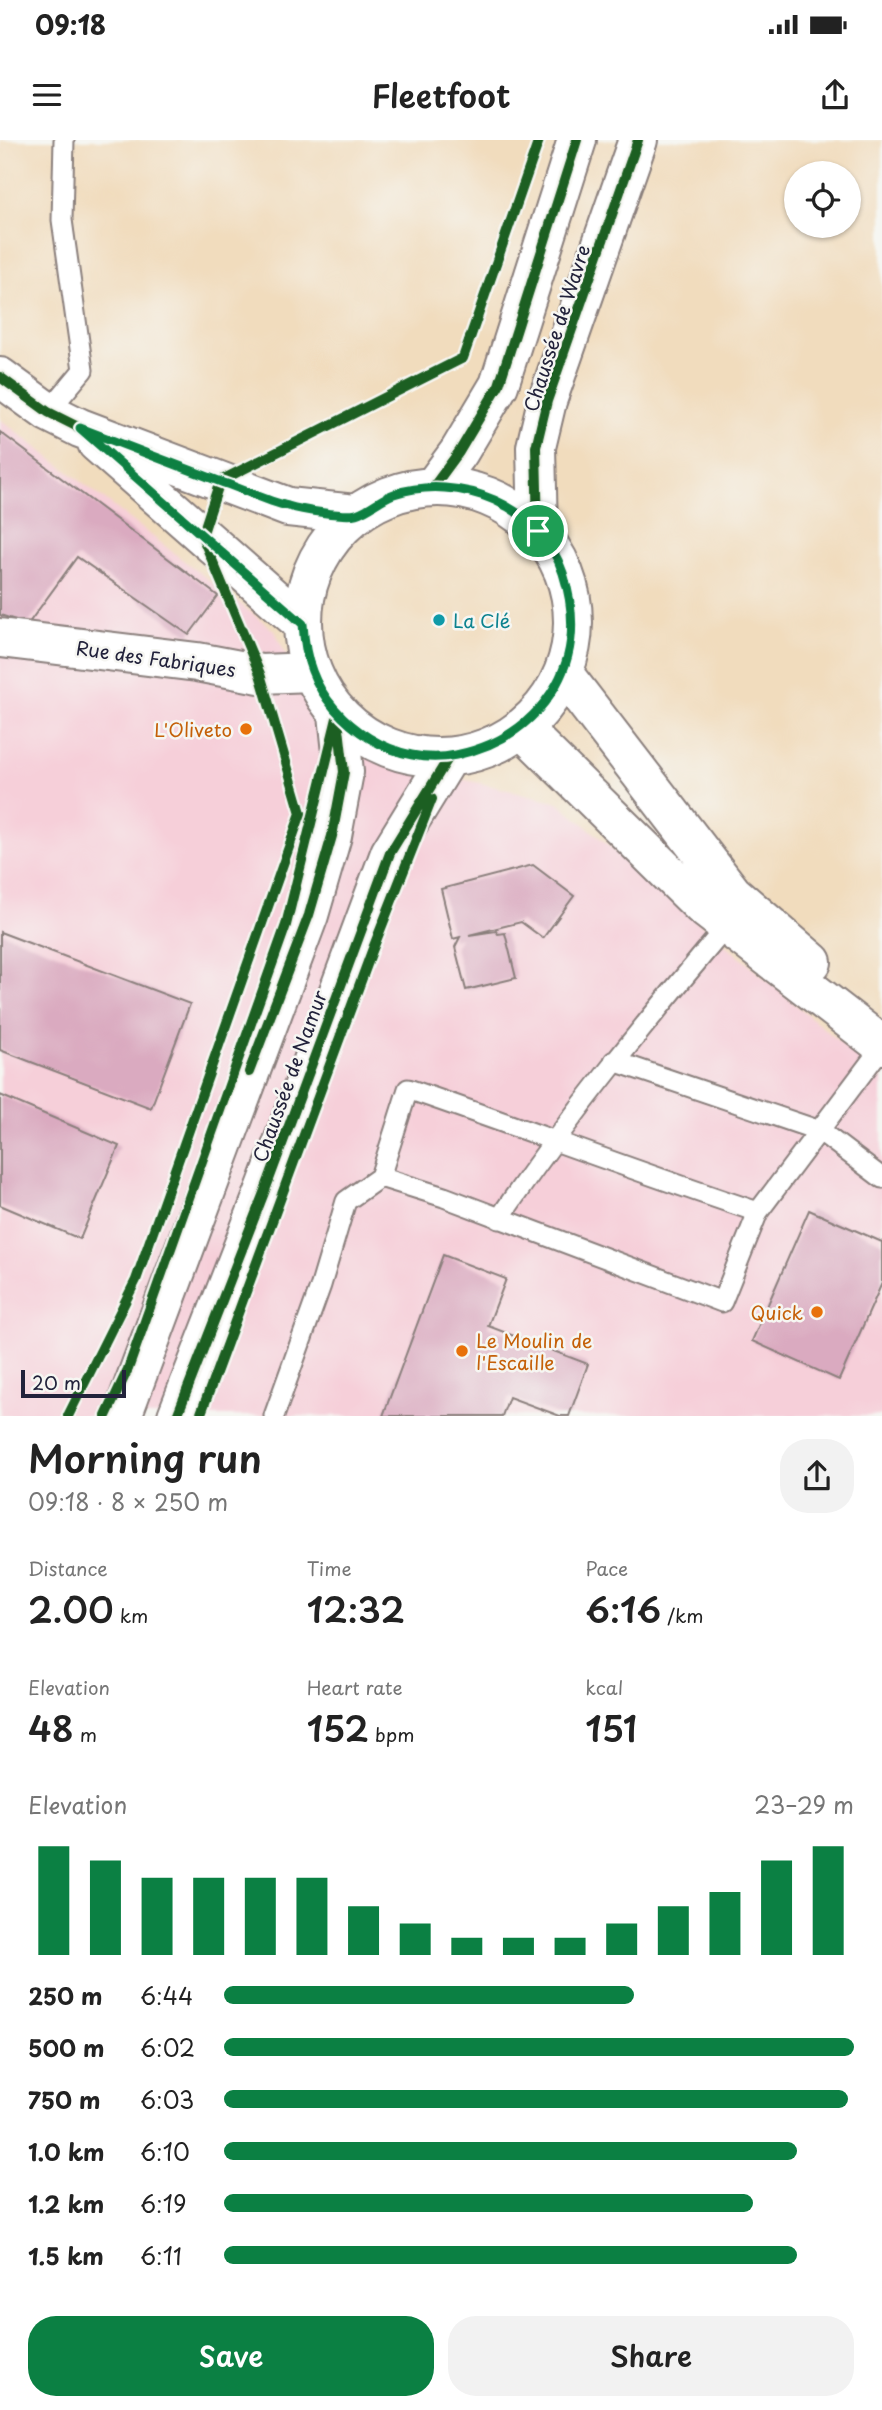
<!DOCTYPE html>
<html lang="en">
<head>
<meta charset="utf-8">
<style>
  :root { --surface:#fff; --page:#f2f2f2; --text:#222; --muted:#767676; --accent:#0b8043 }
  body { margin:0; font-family:"Playpen Sans",sans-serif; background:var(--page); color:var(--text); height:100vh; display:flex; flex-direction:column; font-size:26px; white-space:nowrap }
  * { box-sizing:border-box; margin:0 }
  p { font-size:23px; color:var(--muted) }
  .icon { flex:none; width:38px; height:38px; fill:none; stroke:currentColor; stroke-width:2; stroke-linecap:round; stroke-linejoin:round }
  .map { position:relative; height:1276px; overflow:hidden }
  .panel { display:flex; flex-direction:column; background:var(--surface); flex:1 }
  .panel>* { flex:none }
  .controls { position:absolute; left:784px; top:21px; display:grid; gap:14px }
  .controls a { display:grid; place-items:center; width:77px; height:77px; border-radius:50%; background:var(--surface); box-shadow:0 2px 5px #0004; font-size:35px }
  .scale { position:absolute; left:21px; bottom:18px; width:105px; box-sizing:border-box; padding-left:7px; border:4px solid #22223b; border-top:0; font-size:19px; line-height:24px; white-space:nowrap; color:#22223b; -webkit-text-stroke:5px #f6f6f2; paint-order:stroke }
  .pin { position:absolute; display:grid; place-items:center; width:60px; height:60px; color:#fff; margin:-30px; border:4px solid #fff; border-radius:50%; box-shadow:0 2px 7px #0007 }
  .round { display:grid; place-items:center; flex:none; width:74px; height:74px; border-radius:28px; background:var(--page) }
  .summary { display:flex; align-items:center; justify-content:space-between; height:119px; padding:0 28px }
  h1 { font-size:38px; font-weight:600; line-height:52px }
  .stats { display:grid; grid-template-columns:repeat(3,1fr); gap:10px; height:119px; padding:7px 28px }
  .stats div { display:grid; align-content:center }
  .stats b { font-size:35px; font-weight:600 }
  .stats small { font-size:19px; font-weight:400 }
  .stats p { font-size:19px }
  .chart { height:196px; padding:14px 28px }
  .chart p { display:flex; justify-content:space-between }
  .chart svg { width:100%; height:126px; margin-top:7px; stroke:var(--accent); stroke-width:6 }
  .button { display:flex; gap:14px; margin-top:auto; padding:14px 28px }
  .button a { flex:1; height:80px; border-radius:28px; background:var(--accent); color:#fff; font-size:28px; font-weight:600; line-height:80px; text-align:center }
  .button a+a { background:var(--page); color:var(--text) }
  ul { padding:0 28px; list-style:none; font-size:23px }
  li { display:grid; grid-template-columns:112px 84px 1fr; align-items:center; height:52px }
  li i { height:18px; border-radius:9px; background:var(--accent) }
  .status { display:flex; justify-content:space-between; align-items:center; height:49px; padding:0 35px; background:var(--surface); direction:ltr }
  .status svg { height:19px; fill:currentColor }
  header { display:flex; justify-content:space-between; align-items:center; height:91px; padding:0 28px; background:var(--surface); font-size:32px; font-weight:600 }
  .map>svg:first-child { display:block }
</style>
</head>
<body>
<div class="status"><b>09:18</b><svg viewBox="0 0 49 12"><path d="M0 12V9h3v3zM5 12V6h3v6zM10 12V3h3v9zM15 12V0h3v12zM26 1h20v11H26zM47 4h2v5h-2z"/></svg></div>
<header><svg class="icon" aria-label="menu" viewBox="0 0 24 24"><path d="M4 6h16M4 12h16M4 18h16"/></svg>Fleetfoot<svg class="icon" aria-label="share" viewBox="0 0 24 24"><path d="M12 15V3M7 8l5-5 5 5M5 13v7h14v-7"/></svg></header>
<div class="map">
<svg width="882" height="1276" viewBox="0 0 882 1276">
  <rect width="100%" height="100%" fill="#f6f6f2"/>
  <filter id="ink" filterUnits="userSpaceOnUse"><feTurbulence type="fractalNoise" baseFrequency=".0143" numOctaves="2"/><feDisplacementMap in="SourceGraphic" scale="14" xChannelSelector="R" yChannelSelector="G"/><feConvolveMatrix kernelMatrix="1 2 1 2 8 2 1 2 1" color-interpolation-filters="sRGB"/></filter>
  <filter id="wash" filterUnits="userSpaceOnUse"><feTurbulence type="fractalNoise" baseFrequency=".00686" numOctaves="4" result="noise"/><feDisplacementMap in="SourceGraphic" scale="28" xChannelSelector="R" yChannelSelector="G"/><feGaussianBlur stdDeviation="1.57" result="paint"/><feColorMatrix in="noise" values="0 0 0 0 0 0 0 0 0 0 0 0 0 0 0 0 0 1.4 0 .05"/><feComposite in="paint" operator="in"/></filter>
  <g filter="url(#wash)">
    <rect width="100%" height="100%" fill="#f1dcbd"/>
    <!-- built -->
    <path fill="#f6cfd9" d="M0,279l275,212 46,98 137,49 100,24 324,276v338h-882z"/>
    <g id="blocks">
      <!-- building -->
      <path fill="#daaac0" d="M0,292l218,164 -29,39 -112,-78 -49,67 -28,-9z
        M533,725l41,31 -31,42 -22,-16 -52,13 27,-4 2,3 7,-1 11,45 -50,12 -11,-43 5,-10 -7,2 -12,-50z
        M0,792l190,72 -39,104 -151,-58z
        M0,955l119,51 -39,93 -80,-34z
        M809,1070l73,32v41l-43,97 -87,-39z
        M443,1115l63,24 -18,47 100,38 -19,52h-9l-51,-19 -7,19h-119z"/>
    </g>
  </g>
  <g filter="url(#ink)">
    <use href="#blocks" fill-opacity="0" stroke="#8a7f7c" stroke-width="2"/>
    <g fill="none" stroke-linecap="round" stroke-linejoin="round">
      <defs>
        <path id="lane" d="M48,272l35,-42 -21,-150 2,-80
          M614,921l206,70 62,47
          M380,1037l28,-88c117,40 232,84 350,123
          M499,1079c70,-103 147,-197 227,-292
          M274,1276l47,-131 25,-84 34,-24 64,20 278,105 36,-90 124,-165"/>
        <path id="street" d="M0,498l197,24 63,12 52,-2"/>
        <path id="primary" d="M0,237l48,35 32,16 208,79 67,7
          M97,303l206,181
          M434,346l25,-34 40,-67 78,-245
          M303 482a135 135 0 1 1 270 0a135 135 0 1 1-270 0Z
          M538,391l-2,-84 11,-46 91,-261
          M563,533l170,221 79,68
          M521,588l181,178 180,139
          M122,1276l187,-501 23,-79 12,-64 -6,-58
          M177,1276l90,-231 123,-332 59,-96"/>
      </defs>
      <!-- lane casing -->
      <use href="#lane" stroke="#8a7f7c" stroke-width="23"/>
      <!-- street casing -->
      <use href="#street" stroke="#8a7f7c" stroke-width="42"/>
      <!-- primary casing -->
      <use href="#primary" stroke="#8a7f7c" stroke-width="42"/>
      <!-- lane -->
      <use href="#lane" stroke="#fff" stroke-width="19"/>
      <!-- street -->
      <use href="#street" stroke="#fff" stroke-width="38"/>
      <!-- primary -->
      <use href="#primary" stroke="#fff" stroke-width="38"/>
      <defs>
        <path id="cycleway" d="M0,237l48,35 32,16 140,53
          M80,288l223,196
          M434,346l25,-34 40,-67 78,-245
          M538,391l-2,-84 11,-46 91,-261
          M249,932l60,-157 23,-79 12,-64 -5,-44
          M68,1276l68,-136 165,-467 -41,-139 -58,-138 18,-55 243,-123 76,-218
          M106,1276l22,-47 158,-444 52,-211
          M177,1276l90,-231 123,-332 59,-96
          M200,1276l172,-465 60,-152"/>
      </defs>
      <!-- cycleway casing -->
      <use href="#cycleway" stroke="#f6f6f2" stroke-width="15"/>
      <!-- cycleway -->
      <use href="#cycleway" stroke="#1b5e20" stroke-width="10"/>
    </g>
  </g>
  <g fill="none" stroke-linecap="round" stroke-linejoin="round" filter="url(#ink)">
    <defs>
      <path id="route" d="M80,288c48,18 96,37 144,55 21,7 42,18 64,23 13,4 57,11 68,8 14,-4 25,-16 38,-20 65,-21 147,11 169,79 12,38 13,77 -7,112 -23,40 -57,61 -100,70 -59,13 -124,-30 -144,-84 -6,-15 -8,-31 -9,-47z"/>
    </defs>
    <!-- route casing -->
    <use href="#route" stroke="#fff" stroke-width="14"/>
    <!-- route -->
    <use href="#route" stroke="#0b8043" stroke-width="9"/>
  </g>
  <!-- markers -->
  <circle fill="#0f9aa8" stroke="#f6f6f2" stroke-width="2.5" cx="439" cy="480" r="7"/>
  <g fill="#e8710a" stroke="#f6f6f2" stroke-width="2.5">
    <circle cx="246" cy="589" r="7"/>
    <circle cx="817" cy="1172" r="7"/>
    <circle cx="462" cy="1211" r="7"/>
  </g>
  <g text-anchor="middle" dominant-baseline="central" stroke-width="5" stroke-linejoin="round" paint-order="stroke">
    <!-- street labels -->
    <g font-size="19" fill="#22223b" stroke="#f6f6f2">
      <text transform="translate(556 188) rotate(-72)">Chaussée de Wavre</text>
      <text transform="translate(156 518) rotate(8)">Rue des Fabriques</text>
      <text transform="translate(289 936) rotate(-70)">Chaussée de Namur</text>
    </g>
    <!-- culture labels -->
    <g font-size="19" fill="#0d838f" stroke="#f6f6f2" text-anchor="start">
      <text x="453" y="480">La Clé</text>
    </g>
    <!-- food labels -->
    <g font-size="19" fill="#c56008" stroke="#f6f6f2" text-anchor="end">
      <text x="232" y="589">L'Oliveto</text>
      <text x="803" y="1172">Quick</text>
      <text x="476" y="1200" text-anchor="start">Le Moulin de<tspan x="476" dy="22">l'Escaille</tspan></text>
    </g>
  </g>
</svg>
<div class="controls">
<a><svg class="icon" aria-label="locate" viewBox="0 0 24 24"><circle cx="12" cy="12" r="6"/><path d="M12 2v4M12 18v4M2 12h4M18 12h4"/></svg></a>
</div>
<div class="scale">20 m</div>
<div class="pin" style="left:538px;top:391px;background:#1e9e55"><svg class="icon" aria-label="arrive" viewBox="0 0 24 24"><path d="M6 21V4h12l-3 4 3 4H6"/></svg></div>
</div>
<section class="panel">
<div class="summary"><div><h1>Morning run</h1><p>09:18 · 8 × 250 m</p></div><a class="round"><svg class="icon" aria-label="share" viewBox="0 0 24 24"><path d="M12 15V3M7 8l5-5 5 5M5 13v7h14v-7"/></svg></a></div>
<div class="stats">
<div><p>Distance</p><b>2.00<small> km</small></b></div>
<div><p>Time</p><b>12:32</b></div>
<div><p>Pace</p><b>6:16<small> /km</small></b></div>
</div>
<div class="stats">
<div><p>Elevation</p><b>48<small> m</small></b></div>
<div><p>Heart rate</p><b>152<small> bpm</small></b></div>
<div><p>kcal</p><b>151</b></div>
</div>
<div class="chart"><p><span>Elevation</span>23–29 m</p>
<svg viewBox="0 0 160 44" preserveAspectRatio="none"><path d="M5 44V6M15 44V11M25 44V17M35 44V17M45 44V17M55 44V17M65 44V27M75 44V33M85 44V38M95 44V38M105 44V38M115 44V33M125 44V27M135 44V22M145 44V11M155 44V6"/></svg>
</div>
<ul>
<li><b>250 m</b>6:44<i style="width:65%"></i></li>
<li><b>500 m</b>6:02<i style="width:100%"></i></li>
<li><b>750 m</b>6:03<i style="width:99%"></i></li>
<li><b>1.0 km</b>6:10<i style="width:91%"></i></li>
<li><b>1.2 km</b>6:19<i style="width:84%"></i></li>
<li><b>1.5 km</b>6:11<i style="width:91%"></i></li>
</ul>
<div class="button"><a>Save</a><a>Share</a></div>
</section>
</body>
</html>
